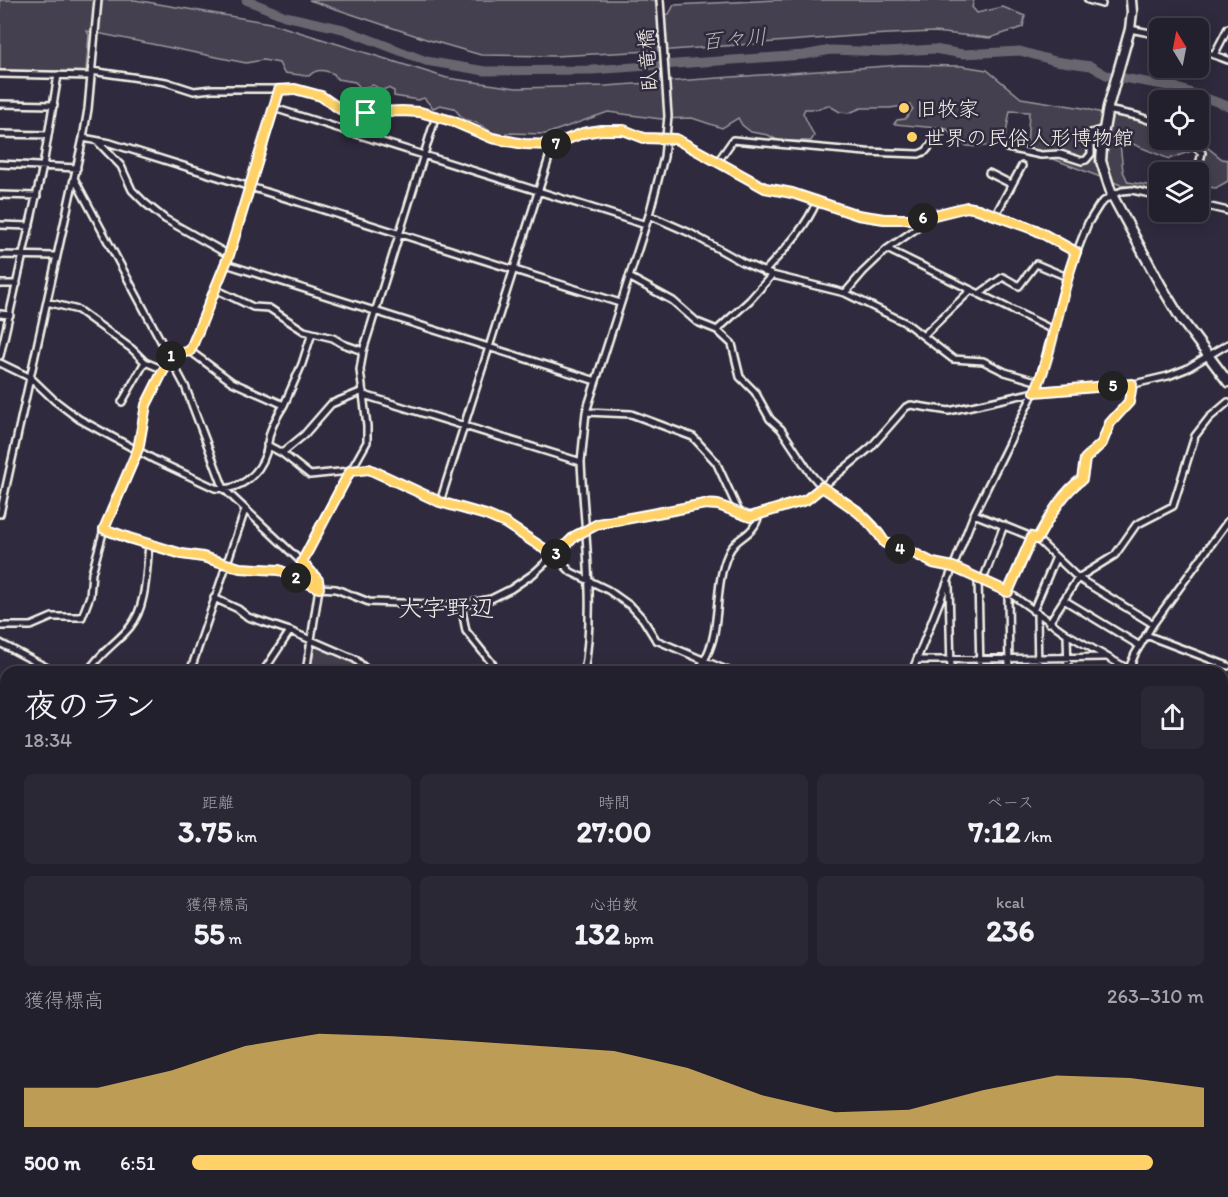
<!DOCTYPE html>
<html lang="ja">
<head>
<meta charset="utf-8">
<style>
  :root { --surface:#23202e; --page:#2b2836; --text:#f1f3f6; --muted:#a3a3aa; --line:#403e4a; --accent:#ffd166 }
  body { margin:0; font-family:Itim,"Klee One",sans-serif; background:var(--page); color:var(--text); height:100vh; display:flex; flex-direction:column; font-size:22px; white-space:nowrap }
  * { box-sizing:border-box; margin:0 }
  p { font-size:20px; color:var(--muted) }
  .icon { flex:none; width:33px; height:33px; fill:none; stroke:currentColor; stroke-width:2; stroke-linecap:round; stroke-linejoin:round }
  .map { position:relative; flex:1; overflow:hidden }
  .drawer { position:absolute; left:0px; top:666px; width:1228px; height:531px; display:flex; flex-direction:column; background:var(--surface); border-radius:18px 18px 0 0; box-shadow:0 3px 15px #0003,0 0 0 2px var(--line) }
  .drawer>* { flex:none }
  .needle { width:39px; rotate:350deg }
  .fabs { position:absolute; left:1149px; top:18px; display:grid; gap:12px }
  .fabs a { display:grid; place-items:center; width:60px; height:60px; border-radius:9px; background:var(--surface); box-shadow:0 3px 15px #0003,0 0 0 2px var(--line); font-size:30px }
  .pin { position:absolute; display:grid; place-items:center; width:51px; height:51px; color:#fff; margin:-26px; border-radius:12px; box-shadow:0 3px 9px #0006 }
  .km { position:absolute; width:30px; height:30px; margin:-15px; border-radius:50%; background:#222; color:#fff; font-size:16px; line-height:30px; text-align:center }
  .round { display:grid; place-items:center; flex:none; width:63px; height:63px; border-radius:9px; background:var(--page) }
  .head { display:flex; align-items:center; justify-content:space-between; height:102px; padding:0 24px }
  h1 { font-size:33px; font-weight:700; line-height:45px }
  .metrics { display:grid; grid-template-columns:repeat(3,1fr); gap:9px; height:102px; padding:6px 24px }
  .metrics div { display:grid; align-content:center; border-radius:9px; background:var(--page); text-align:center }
  .metrics b { font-size:30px; font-weight:700 }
  .metrics small { font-size:16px; font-weight:400 }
  .metrics p { font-size:16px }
  .chart { height:168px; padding:12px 24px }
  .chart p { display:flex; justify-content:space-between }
  .chart svg { width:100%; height:108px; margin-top:6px; fill:var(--accent); opacity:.7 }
  ul { padding:0 24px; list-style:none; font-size:20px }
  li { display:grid; grid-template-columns:96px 72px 1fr; align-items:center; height:45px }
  li i { height:15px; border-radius:8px; background:var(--accent) }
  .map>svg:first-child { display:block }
</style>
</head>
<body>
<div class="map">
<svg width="1228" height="1197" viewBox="0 0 1228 1197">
  <rect width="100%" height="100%" fill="#2f2a3d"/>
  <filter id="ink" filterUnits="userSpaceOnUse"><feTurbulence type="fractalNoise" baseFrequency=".0167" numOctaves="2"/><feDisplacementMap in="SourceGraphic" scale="12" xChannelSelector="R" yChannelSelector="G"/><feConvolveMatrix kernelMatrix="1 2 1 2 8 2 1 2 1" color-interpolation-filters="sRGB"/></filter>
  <g filter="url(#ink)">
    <!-- green -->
    <path fill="#454050" stroke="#9c989c" stroke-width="1.5" d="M0,0h135l135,23 177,55 69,10 90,-2 295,-21 61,1 25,4 34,28 62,10 30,8 46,3 1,21h38l24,19 6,1v21l-12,7 -8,-1 -5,-13 -3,-26 -31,11 -41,-17 -8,1 3,28 5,11 31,5v6l-38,-8 -94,-36 2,-37 -19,-1 -6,33c-25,2 -44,10 -57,-15l-53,-5 3,-4 8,-1 8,-10 -3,-4 -20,3h-29l-12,5 -9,-1 -12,-7 -11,4h-12l-2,4 11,23 -3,5h-32l-11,-6 -17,-3 -9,-7 -4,-7 -16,10 -30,-10 -31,1 -53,-7 -62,22 -40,-1 -1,6c-14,-3 -25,-20 -41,-19l-10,-12 -14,-3 -7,3 -9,-10 -6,2 -24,-4v-5l-6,-3 -6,2 -9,-5 -12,3 -6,-6 -18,-3 -3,-5c-8,-4 -18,-6 -25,2l-25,-3 -5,-10 -16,-3 -17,3 -159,-32 2,4 -3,35 -3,2 -83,-2z
      M309,0h346l2,15 12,-1 5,-9 103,-5h197l-2,7 5,6 26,-6 22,9 -2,11 -33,11 -56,-6 -66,3 -197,15 -116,6 -74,-1 -52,-15z
      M315,644l38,19 11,9h-54z"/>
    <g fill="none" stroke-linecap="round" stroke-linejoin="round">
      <!-- river -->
      <path stroke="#6a6670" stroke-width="9" d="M246,0l39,16 58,13 83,32 59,10 107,-1 212,-15 27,-5 55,2 48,-3 29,5 57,-3 35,10 36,5 15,9 69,12 53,19"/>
      <defs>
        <path id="minor" d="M1088,0l14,4
          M1130,29l30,6
          M1198,49l30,11
          M1214,55l14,-27
          M91,71l75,11 28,9 18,-2h83l26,7 19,13 11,4 51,-2 18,1 32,9 40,17 32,6 29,1 30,-12 18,-3 23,1 20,7 32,1 89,49 27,5 66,22 26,4h27l11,-1 45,-11 11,2 58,21 40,22
          M0,74l91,2
          M0,104l54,1
          M274,108l372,117
          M1107,110l30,6 23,8
          M0,134l48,1
          M83,138l27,5 510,160
          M1187,140l15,13 -5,19
          M97,141l24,25 11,24 13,13 20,16 64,36
          M1007,148l34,7 19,-1 22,7 4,-1 5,-6v-21l13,-4
          M719,160l14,-20 133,12 53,2 7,-3 15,-19
          M0,164l77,4
          M989,173l22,11
          M74,178l111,208 39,103 87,82 7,9 1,8 -13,84
          M0,195l37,1
          M1198,204l30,7
          M996,214l26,-48
          M649,215l41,18 52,29 30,13 73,18 61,30 47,36 30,2 22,11 34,10
          M0,225l30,1
          M887,249l166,81
          M0,255l57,1
          M226,264l370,117
          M764,272c21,-23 41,-43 53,-71
          M629,277l44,24 24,21 20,8 15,14 8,33 15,15 15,27 11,10 29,44 12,14 37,24 15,15 11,17 22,7 26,13 20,4 55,25 59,42 61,35
          M0,284h17
          M215,289l38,18 16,1 35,23 29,7 10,6 20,7
          M845,293l18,-21 24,-23 36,-25 -1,-6
          M979,294l24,-17 16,9 17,-22 31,13
          M47,302l31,8 54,39 13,13 19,8
          M0,314l10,1
          M717,330l33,-30 22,-25
          M923,336l48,-46
          M190,351l39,-96 51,-165
          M0,356l43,-190 15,-91
          M0,363l31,15 23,22 25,19 76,41 60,28c24,4 44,-13 51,-35 2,-7 2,-15 5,-23 3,-9 8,-17 13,-25l-52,-23 -42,-31 -20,5
          M364,395l217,67
          M122,402l23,-40
          M284,405l18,-41 10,-31
          M586,412l45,2 62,23 23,25 24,52
          M267,445l15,8 28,22 59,-6 71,33 46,13 19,8 50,33 16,16 37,18 24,17 11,12 13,21 75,32
          M282,453l22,-18 27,-31 32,-13
          M440,502l113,-357
          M0,514l83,-376 5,-29 10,-109
          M974,514l63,25 41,39 75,46
          M104,529l25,10 53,15 21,3 37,11 39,2 40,18 17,1 33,13 92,3 30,-6 20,-10 22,-15 42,-38 23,-12 107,-20 13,1 32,12 56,-17 65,-53 35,-40 5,-2 38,6 86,-19 99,-8 34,-8 18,-7 42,-25
          M1037,539c12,-21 25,-46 45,-60l3,-20 17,-16 8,-20 19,-21 3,-18
          M302,562l24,-47 41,-73v-16l-7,-56 3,-19 73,-235
          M978,578l2,94
          M983,580l21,-55
          M949,584l2,88
          M214,598l24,11 10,8 42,14 65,28 14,13
          M1064,600l76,46
          M461,605l5,26 33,41
          M1033,611l23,-54
          M1037,614l1,58
          M1049,623l29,-45 37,-23 21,-30 37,-19 22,-70 14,-18 19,-16
          M0,626h31l21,-9h30l8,-21 2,-23 12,-44 35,-80 7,-44 17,-34 8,-12
          M1067,634l1,38
          M1146,635l82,31
          M0,643l55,29
          M918,660l187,-3
          M1128,671l7,-17 18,-30 75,-103
          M88,672c11,-19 29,-29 42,-45 17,-21 16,-57 19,-82
          M190,672l55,-162
          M263,672l27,-41
          M584,672c12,-65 0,-143 -3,-210l5,-50 63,-197 15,-58 4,-41 -8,-116
          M698,672c7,-12 14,-25 16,-39 5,-26 3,-55 14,-79 9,-20 25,-16 31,-39
          M912,672l62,-158 65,-132 28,-105 21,-54 12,-19 12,-9 10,-4 10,-1 28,6
          M1009,672l-1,-80 24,-55
          M1222,864l6,5
          M0,892l6,3
          M1222,932l6,2
          M0,946l6,-2
          M0,1035h6
          M1222,1073l6,2
          M0,1088l6,1
          M1222,1155l6,2
          M444,1191l12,3 5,3
          M506,1191v5l3,1
          M592,1191l22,6
          M710,1191l13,6
          M1028,1191l3,6
          M1131,1191l1,6
          M25,1197l1,-6
          M176,1197l1,-6
          M391,1197l1,-6
          M549,1197l1,-6
          M562,1197l16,-6
          M655,1197l53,-6
          M918,1197l1,-6"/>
        <path id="highway" d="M1131,0l1,12 -2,17 -22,78 -5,28 -2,26 11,34 48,89 21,35 47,63"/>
      </defs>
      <!-- minor casing -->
      <use href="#minor" stroke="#f4f1e8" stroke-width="10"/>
      <!-- highway casing -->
      <use href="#highway" stroke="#f4f1e8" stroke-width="13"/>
      <!-- minor -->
      <use href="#minor" stroke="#2f2a3d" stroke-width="5"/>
      <!-- highway -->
      <use href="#highway" stroke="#2f2a3d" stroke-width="8"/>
    </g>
  </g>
  <g fill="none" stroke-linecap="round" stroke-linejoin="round" filter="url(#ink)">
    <defs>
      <path id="route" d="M295,89l26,7 19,13 11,4 51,-2 18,1 32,9 40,17 32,6 29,1 30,-12 18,-3h23l20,8 32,1 89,49 27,5 66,22 26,4h26l12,-1 45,-11 11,2 58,21 40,22c-17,45 -22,96 -41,140l97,-8 -3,18 -19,21 -8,20 -17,16 -3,20c-20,14 -33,39 -45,60l-5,-2 -24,55 -55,-25 -20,-4 -25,-13 -23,-7c-17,-27 -36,-38 -63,-56l-16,13 -56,17 -32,-12 -13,-1 -107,20 -23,12 -20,20 -50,-33 -19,-8 -46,-13 -71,-33 -19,2 -48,91 16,18 1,8 -40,-18 -39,-2 -37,-11 -21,-3 -53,-16 -25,-9 34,-80 8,-44 17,-34 8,-12 -1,-3 20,-5 39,-96 50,-165z"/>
    </defs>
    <!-- route casing -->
    <use href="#route" stroke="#fff" stroke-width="12"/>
    <!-- route -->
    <use href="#route" stroke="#ffd166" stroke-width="8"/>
  </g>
  <!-- markers -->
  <g fill="#ffd166" stroke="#2f2a3d" stroke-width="2">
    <circle cx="904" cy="108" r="6"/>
    <circle cx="912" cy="137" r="6"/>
  </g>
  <g text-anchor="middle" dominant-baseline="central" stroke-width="5" stroke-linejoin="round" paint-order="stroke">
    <!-- street labels -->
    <g font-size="21" fill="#f4f1e8" stroke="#2f2a3d">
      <text transform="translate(647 60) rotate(-94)">臥竜橋</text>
    </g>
    <!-- poi labels -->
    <g font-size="21" fill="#f4f1e8" stroke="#2f2a3d" text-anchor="start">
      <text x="916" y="108">旧牧家</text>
      <text x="924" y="137">世界の民俗人形博物館</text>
    </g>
    <!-- water labels -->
    <g font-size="22" font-style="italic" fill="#b6b2b2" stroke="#2f2a3d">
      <text transform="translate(734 39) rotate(-5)">百々川</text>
    </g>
    <!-- quarter labels -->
    <g font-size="24" fill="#f4f1e8" stroke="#2f2a3d">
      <text x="446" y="607">大字野辺</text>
    </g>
  </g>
</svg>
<div class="fabs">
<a><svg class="needle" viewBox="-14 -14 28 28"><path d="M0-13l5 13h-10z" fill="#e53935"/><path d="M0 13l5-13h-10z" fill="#a3a3aa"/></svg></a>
<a><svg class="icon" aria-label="locate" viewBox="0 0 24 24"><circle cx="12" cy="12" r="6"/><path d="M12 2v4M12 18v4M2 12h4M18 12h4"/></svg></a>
<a><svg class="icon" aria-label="layers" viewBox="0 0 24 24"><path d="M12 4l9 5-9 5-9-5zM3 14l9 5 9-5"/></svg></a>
</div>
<div class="pin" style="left:366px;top:113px;background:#1e9e55"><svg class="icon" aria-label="arrive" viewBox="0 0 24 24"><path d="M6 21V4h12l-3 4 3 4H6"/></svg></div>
<b class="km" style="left:171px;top:356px">1</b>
<b class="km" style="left:296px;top:578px">2</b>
<b class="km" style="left:556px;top:554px">3</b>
<b class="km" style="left:900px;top:549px">4</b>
<b class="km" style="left:1113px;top:386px">5</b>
<b class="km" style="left:923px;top:218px">6</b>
<b class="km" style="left:556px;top:144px">7</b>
<section class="drawer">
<div class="head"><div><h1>夜のラン</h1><p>18:34</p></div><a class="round"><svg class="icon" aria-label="share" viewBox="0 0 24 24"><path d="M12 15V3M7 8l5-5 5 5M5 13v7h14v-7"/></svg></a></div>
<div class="metrics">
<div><p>距離</p><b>3.75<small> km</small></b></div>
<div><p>時間</p><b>27:00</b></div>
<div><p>ペース</p><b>7:12<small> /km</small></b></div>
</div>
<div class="metrics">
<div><p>獲得標高</p><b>55<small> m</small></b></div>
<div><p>心拍数</p><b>132<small> bpm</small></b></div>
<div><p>kcal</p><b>236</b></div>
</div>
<div class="chart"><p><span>獲得標高</span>263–310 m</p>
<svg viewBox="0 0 160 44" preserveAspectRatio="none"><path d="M0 44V28L10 28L20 21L30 11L40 6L50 7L60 9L70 11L80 13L90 20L100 31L110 38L120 37L130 29L140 23L150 24L160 28V44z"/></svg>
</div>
<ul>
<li><b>500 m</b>6:51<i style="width:95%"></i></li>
</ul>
</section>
</div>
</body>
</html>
